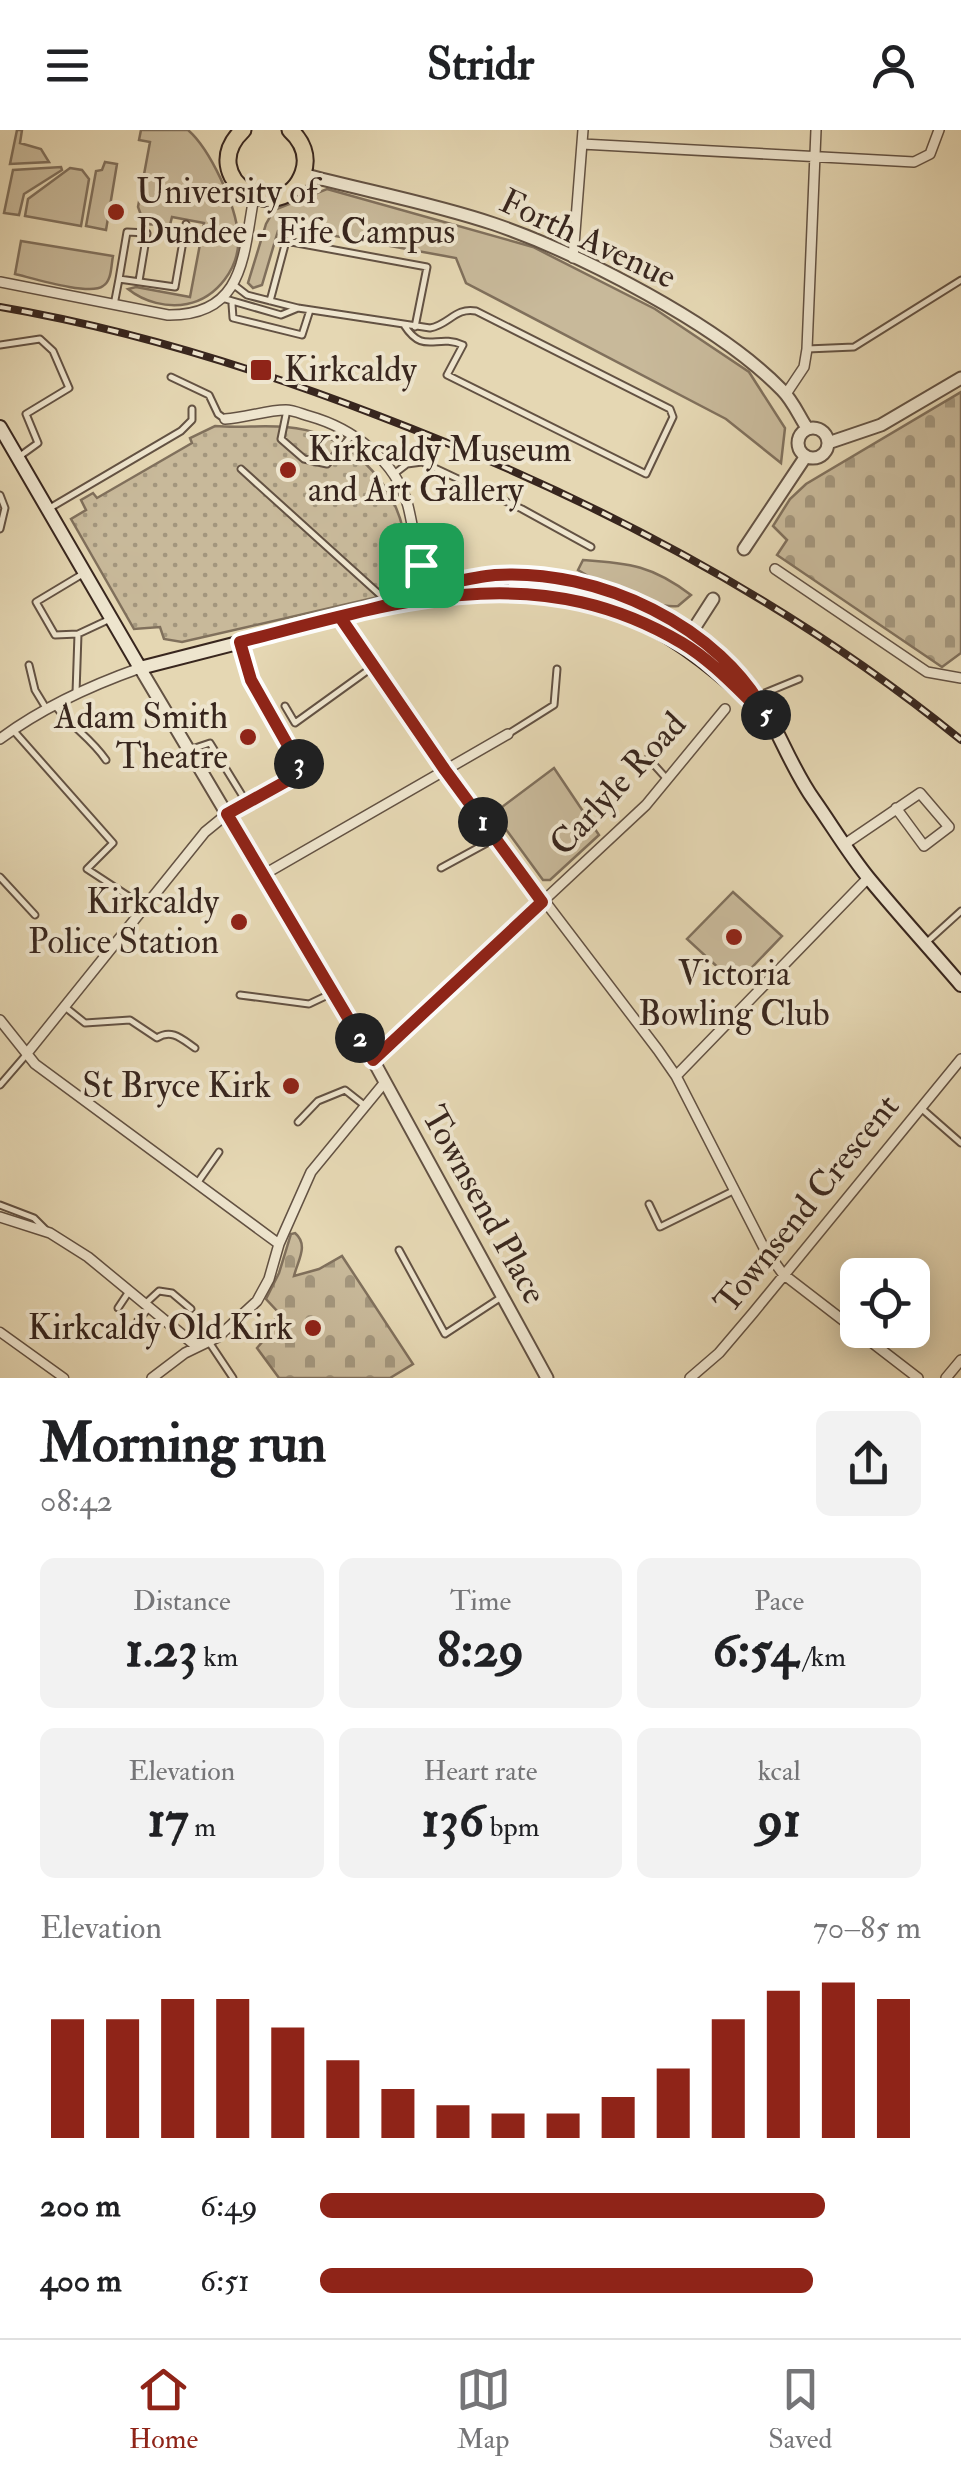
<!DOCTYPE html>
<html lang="en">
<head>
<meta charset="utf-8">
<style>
  :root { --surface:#fff; --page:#f2f2f2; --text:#202124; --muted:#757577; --line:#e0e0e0; --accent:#8f2418 }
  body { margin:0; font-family:"IM FELL Double Pica",serif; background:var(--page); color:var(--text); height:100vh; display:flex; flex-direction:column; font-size:38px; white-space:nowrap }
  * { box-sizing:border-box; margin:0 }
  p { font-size:32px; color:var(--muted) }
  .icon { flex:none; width:55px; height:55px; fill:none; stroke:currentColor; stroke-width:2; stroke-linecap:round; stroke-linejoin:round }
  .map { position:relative; height:1248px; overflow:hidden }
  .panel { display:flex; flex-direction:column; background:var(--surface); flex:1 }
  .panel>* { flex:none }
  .controls { position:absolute; left:840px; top:1128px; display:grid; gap:20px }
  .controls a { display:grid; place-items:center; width:90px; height:90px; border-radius:15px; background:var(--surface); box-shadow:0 5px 25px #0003; font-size:50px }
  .pin { position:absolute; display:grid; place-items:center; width:85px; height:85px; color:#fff; margin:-42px; border-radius:20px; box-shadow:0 5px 15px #0006 }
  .km { position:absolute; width:50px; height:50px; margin:-25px; border-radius:50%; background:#222; color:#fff; font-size:28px; line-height:50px; text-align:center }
  .round { display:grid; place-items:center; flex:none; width:105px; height:105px; border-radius:15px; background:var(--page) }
  .head { display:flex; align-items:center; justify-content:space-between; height:170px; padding:0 40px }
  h1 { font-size:55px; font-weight:700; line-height:75px }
  .metrics { display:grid; grid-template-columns:repeat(3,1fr); gap:15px; height:170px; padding:10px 40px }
  .metrics div { display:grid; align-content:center; border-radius:15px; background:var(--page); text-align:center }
  .metrics b { font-size:50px; font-weight:700 }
  .metrics small { font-size:28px; font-weight:400 }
  .metrics p { font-size:28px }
  .chart { height:280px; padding:20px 40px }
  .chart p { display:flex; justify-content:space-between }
  .chart svg { width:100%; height:180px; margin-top:10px; stroke:var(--accent); stroke-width:6 }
  ul { padding:0 40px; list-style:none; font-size:32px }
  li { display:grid; grid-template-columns:160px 120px 1fr; align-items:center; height:75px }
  li i { height:25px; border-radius:12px; background:var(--accent) }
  header { display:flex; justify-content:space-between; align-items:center; height:130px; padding:0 40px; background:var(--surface); font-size:45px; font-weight:700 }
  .menu { display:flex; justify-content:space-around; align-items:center; height:140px; border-top:2px solid var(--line); background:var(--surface); font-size:28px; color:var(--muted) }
  .menu a { display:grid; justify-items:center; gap:5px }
  .menu .active { color:var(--accent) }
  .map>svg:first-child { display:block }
</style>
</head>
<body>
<header><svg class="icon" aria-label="menu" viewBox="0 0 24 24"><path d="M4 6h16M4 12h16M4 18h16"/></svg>Stridr<svg class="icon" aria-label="person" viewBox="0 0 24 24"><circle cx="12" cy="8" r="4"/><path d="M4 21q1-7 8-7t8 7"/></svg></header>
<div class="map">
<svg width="961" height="1248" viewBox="0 0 961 1248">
  <defs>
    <pattern id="cemetery-stones" width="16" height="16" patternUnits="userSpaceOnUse" patternTransform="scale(2.5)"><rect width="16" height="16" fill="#c8b99a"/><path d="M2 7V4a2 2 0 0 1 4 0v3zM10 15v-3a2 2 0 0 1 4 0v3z" fill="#a3967d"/></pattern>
    <pattern id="park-dots" width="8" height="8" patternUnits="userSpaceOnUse" patternTransform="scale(2.5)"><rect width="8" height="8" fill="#c8b99a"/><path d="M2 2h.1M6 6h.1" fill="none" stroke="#a3967d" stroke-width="1.8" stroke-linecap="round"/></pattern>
  </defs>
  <rect width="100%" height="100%" fill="#e5d7b3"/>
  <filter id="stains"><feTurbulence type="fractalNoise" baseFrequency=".002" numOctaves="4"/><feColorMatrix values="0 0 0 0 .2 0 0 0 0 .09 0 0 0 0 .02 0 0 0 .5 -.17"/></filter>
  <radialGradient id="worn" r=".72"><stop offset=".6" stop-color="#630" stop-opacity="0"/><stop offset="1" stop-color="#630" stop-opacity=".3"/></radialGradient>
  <!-- grass -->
  <path fill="#c8b99a" stroke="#80705c" stroke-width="2.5" d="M17,0h5l-2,13 21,6 8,13 -39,2z
    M141,0h47c22,19 48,75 50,105 3,32 -21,63 -51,69 -20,4 -43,-2 -59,-15l8,-2 54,10 14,-74 -32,-6 -2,8 -30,-1 1,-9 -3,-8 12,-65 -11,-2z
    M105,32l12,2 -11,66 -20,-4 10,-55 6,-1z
    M61,37l1,3 -38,24 -5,21 -15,-2 9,-43z
    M70,38l12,2 7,9 -8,47 -56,-10 3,-17z
    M327,59l206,58 122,62 94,63 36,56 -4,35 -55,-44 -260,-136 -10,-25 -170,-31 -8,4 -16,54 -9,3 -5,-5 18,-59 8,-14z
    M21,111l92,15c-2,9 -1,25 -10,30 -13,10 -71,-8 -88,-12z
    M583,430c47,3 70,6 108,35l-13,11c-26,3 -78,-22 -100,-36z
    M554,638l45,67 -49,45h-7l-49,-67z
    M733,762l49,44 -46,48 -49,-45z"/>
  <!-- cemetery -->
  <path fill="url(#cemetery-stones)" stroke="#80705c" stroke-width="2.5" d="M961,262v261l-19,14 -165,-112 10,-15 -14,-14 17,-27 16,-15z
    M295,1103c14,12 3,27 -1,43l25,-7 23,-13 71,108 -23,14h-111l-22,-30 12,-14 9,-22 -12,-13 13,-26 12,-39z"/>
  <!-- park -->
  <path fill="url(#park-dots)" stroke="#80705c" stroke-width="2.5" d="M215,296c24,2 48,-1 71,1 56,4 104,48 117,102 4,22 10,40 5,61l-226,52 -18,-3 -4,-12 -26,2 -63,-110 15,-9 -5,-10 12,-7 4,5 95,-55 -2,-5z"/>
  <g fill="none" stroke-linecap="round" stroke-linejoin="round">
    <defs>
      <path id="service" d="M119,149l8,-47 20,1 -8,48
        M222,168l59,17 17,-7 -51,-13 -13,-10
        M270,171l16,-60 141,26 -12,60
        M232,174l1,14 69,17 8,-25
        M114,175l5,-26 56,8 11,-63
        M298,178l132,20c19,-3 25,-21 46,-17l194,98 3,8 -27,57 -199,-99 16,-30c-27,-12 -39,11 -59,-20
        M0,215l40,-6 13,12 16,37 -43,26 12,29 -18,13
        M807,219l47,-2 107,-67
        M171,247l38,18 9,19 7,5
        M287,280l-6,29 23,20 23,5 25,-29
        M241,339l147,133
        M394,344l13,-10 15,-2 100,47 69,38
        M0,365l5,13 -5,21
        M50,378l131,-77 11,-11v-11
        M78,504l30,-14
        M241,515l10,35 52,91 -61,34
        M29,535l6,25 11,18
        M76,563l2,-59 -23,1 -19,-33 45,-27
        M760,565l39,-16
        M285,576l10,17 79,-57
        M56,577c16,20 36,32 50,53
        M13,600l100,113 -26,26 58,38
        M508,604l46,-29 3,-36
        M192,619l18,-6 32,52v10l-15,8
        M648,628l18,20
        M441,738l55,-30
        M0,747l35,38
        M928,811l33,-30
        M240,865l69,9 21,-10
        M65,877l20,16 45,-3 27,18c15,-10 26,2 38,10
        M0,955l26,-30
        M921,978l40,35
        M298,992l20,-21 27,-11 19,15
        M198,1052l21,-30
        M649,1074l11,23 75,-37
        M0,1075l34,13 11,11
        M399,1120l46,84 55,-36
        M146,1173l13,-12 13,2 19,16
        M118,1178l10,-15
        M138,1190l12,-13
        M209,1212l24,36"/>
      <path id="pedestrian" d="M0,1202l64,46"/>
      <path id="minor" d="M582,14l332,18 16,-8 9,-24
        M573,128l10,-128
        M0,152l168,33c77,1 75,-60 86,-118
        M786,264l18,-27 3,-18 9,-219
        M225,289c21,-1 41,-9 61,-9 7,0 16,4 23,6 43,12 87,44 99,90 7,28 8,57 27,80
        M775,439l152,103 34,6
        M407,469l14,-34
        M340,487l105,153 213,280 18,26 87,170 20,28 135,104
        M0,609c43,-32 89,-53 140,-71
        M845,714l75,-51 29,34 -25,19 -28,-38
        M263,745l245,-141
        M0,890l35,44 244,180
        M28,922l177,-220 22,-18
        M373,930l273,-255 79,-96
        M676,946l192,-198
        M0,1087l50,16 38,24 108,89
        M152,1248l33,-25 33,-16 39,-36 12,-22 10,-35 32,-72 74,-90
        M690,1248l29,-25 34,-40 208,-254
        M946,1248l15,-18"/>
      <path id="tertiary" d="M302,44c64,17 130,29 192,50 87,30 225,101 288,166 11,11 17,26 25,38
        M798 313a15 15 0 1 1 30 0a15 15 0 1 1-30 0Z
        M828,313l53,-18 80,-47
        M744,419l62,-93
        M684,514l29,-45
        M140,538l233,392 174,318"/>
      <path id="secondary" d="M0,297l140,241 266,-68c109,-52 256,-14 335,75 32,36 45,86 73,125 19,27 36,56 57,81 29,35 60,69 90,104
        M414,470c26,0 51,-7 76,-8 118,-5 190,43 272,121"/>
      <path id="primary" d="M243,0c-50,48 39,101 60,43 6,-17 -1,-32 -13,-43"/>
    </defs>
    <!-- service casing -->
    <use href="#service" stroke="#635243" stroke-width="9"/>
    <!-- pedestrian casing -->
    <use href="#pedestrian" stroke="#635243" stroke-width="11"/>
    <!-- minor casing -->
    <use href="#minor" stroke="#635243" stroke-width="12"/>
    <!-- tertiary casing -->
    <use href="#tertiary" stroke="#635243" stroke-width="15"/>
    <!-- secondary casing -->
    <use href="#secondary" stroke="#38261e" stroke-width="16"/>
    <!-- primary casing -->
    <use href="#primary" stroke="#38261e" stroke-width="19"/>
    <!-- service -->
    <use href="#service" stroke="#eee5ce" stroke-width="5"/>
    <!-- pedestrian -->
    <use href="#pedestrian" stroke="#eee5ce" stroke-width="8"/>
    <!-- minor -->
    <use href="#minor" stroke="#eee5ce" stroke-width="9"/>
    <!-- tertiary -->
    <use href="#tertiary" stroke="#eee5ce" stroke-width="11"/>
    <!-- secondary -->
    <use href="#secondary" stroke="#eee5ce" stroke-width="12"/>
    <!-- primary -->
    <use href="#primary" stroke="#e5d7b3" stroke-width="15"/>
    <defs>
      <path id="rail" d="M0,177c129,22 257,62 379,109 208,79 409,183 582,324"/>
    </defs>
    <!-- rail casing -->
    <use href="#rail" stroke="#38261e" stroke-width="8"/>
    <!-- rail -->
    <use href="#rail" stroke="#eee5ce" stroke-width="4" stroke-dasharray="11" stroke-linecap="butt"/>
  </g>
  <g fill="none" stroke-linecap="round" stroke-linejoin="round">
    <defs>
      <path id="route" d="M421,435l-15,35 -66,17 105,153 97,132 -169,158 -146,-246 76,-42 -52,-92 -11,-38c153,-39 294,-87 442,1 32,19 59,50 86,75 -46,-92 -171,-150 -273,-143 -20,2 -40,7 -60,11l-14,-21"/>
    </defs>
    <!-- route casing -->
    <use href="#route" stroke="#fff" stroke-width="20"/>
    <!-- route -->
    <use href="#route" stroke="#8f2418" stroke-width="12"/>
  </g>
  <!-- markers -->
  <g fill="#8f2418" stroke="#eee5ce" stroke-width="4">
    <circle cx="116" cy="82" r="10"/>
    <rect x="249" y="228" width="24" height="24" rx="5"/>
    <circle cx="288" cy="340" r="10"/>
    <circle cx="248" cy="607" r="10"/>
    <circle cx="239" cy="792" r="10"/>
    <circle cx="734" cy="807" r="10"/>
    <circle cx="291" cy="956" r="10"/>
    <circle cx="313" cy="1198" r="10"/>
  </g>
  <g text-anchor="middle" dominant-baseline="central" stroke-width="8" stroke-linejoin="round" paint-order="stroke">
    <!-- poi labels -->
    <g font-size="35" fill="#38261e" stroke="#eee5ce" text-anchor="end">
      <text x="136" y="62" text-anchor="start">University of<tspan x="136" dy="40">Dundee - Fife Campus</tspan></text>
      <text x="284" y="240" text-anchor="start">Kirkcaldy</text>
      <text x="308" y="320" text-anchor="start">Kirkcaldy Museum<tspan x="308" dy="40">and Art Gallery</tspan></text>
      <text x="228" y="587">Adam Smith<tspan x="228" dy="40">Theatre</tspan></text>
      <text x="219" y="772">Kirkcaldy<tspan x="219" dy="40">Police Station</tspan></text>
      <text x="734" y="844" text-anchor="middle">Victoria<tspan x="734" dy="40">Bowling Club</tspan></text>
      <text x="271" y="956">St Bryce Kirk</text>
      <text x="293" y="1198">Kirkcaldy Old Kirk</text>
    </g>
    <!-- street labels -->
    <g font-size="35" fill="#38261e" stroke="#eee5ce">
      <text transform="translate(588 109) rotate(25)">Forth Avenue</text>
      <text transform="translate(618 654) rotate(-47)">Carlyle Road</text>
      <text transform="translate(807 1074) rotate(-51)">Townsend Crescent</text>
      <text transform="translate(484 1075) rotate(61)">Townsend Place</text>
    </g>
  </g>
  <rect width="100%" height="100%" filter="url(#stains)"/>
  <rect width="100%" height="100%" fill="url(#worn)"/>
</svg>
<div class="controls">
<a><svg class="icon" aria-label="locate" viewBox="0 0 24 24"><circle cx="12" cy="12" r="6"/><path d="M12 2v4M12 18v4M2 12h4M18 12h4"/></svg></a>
</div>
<div class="pin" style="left:421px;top:435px;background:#1e9e55"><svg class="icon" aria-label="arrive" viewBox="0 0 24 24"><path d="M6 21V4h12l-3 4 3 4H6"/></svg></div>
<b class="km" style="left:483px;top:692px">1</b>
<b class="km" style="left:360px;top:908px">2</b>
<b class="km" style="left:299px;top:634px">3</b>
<b class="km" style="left:766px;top:585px">5</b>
</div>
<section class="panel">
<div class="head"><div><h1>Morning run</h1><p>08:42</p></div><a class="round"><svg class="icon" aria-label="share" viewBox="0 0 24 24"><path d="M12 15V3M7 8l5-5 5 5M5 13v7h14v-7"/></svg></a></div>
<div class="metrics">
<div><p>Distance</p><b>1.23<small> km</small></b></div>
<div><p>Time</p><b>8:29</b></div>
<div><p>Pace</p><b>6:54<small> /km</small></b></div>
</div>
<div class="metrics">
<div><p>Elevation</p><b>17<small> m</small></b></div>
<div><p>Heart rate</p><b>136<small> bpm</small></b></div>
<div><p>kcal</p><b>91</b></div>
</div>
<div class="chart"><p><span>Elevation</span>70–85 m</p>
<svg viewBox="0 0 160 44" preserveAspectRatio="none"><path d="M5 44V15M15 44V15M25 44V10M35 44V10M45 44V17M55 44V25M65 44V32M75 44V36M85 44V38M95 44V38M105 44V34M115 44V27M125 44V15M135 44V8M145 44V6M155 44V10"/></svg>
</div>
<ul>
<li><b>200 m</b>6:49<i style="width:84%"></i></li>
<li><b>400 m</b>6:51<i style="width:82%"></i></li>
</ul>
</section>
<nav class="menu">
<a class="active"><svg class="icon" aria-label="home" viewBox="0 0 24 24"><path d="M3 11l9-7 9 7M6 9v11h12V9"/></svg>Home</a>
<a><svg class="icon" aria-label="map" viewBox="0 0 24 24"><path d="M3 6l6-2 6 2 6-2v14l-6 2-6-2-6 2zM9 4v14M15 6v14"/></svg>Map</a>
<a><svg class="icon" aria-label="saved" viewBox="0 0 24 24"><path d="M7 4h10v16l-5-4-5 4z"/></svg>Saved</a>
</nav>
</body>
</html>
